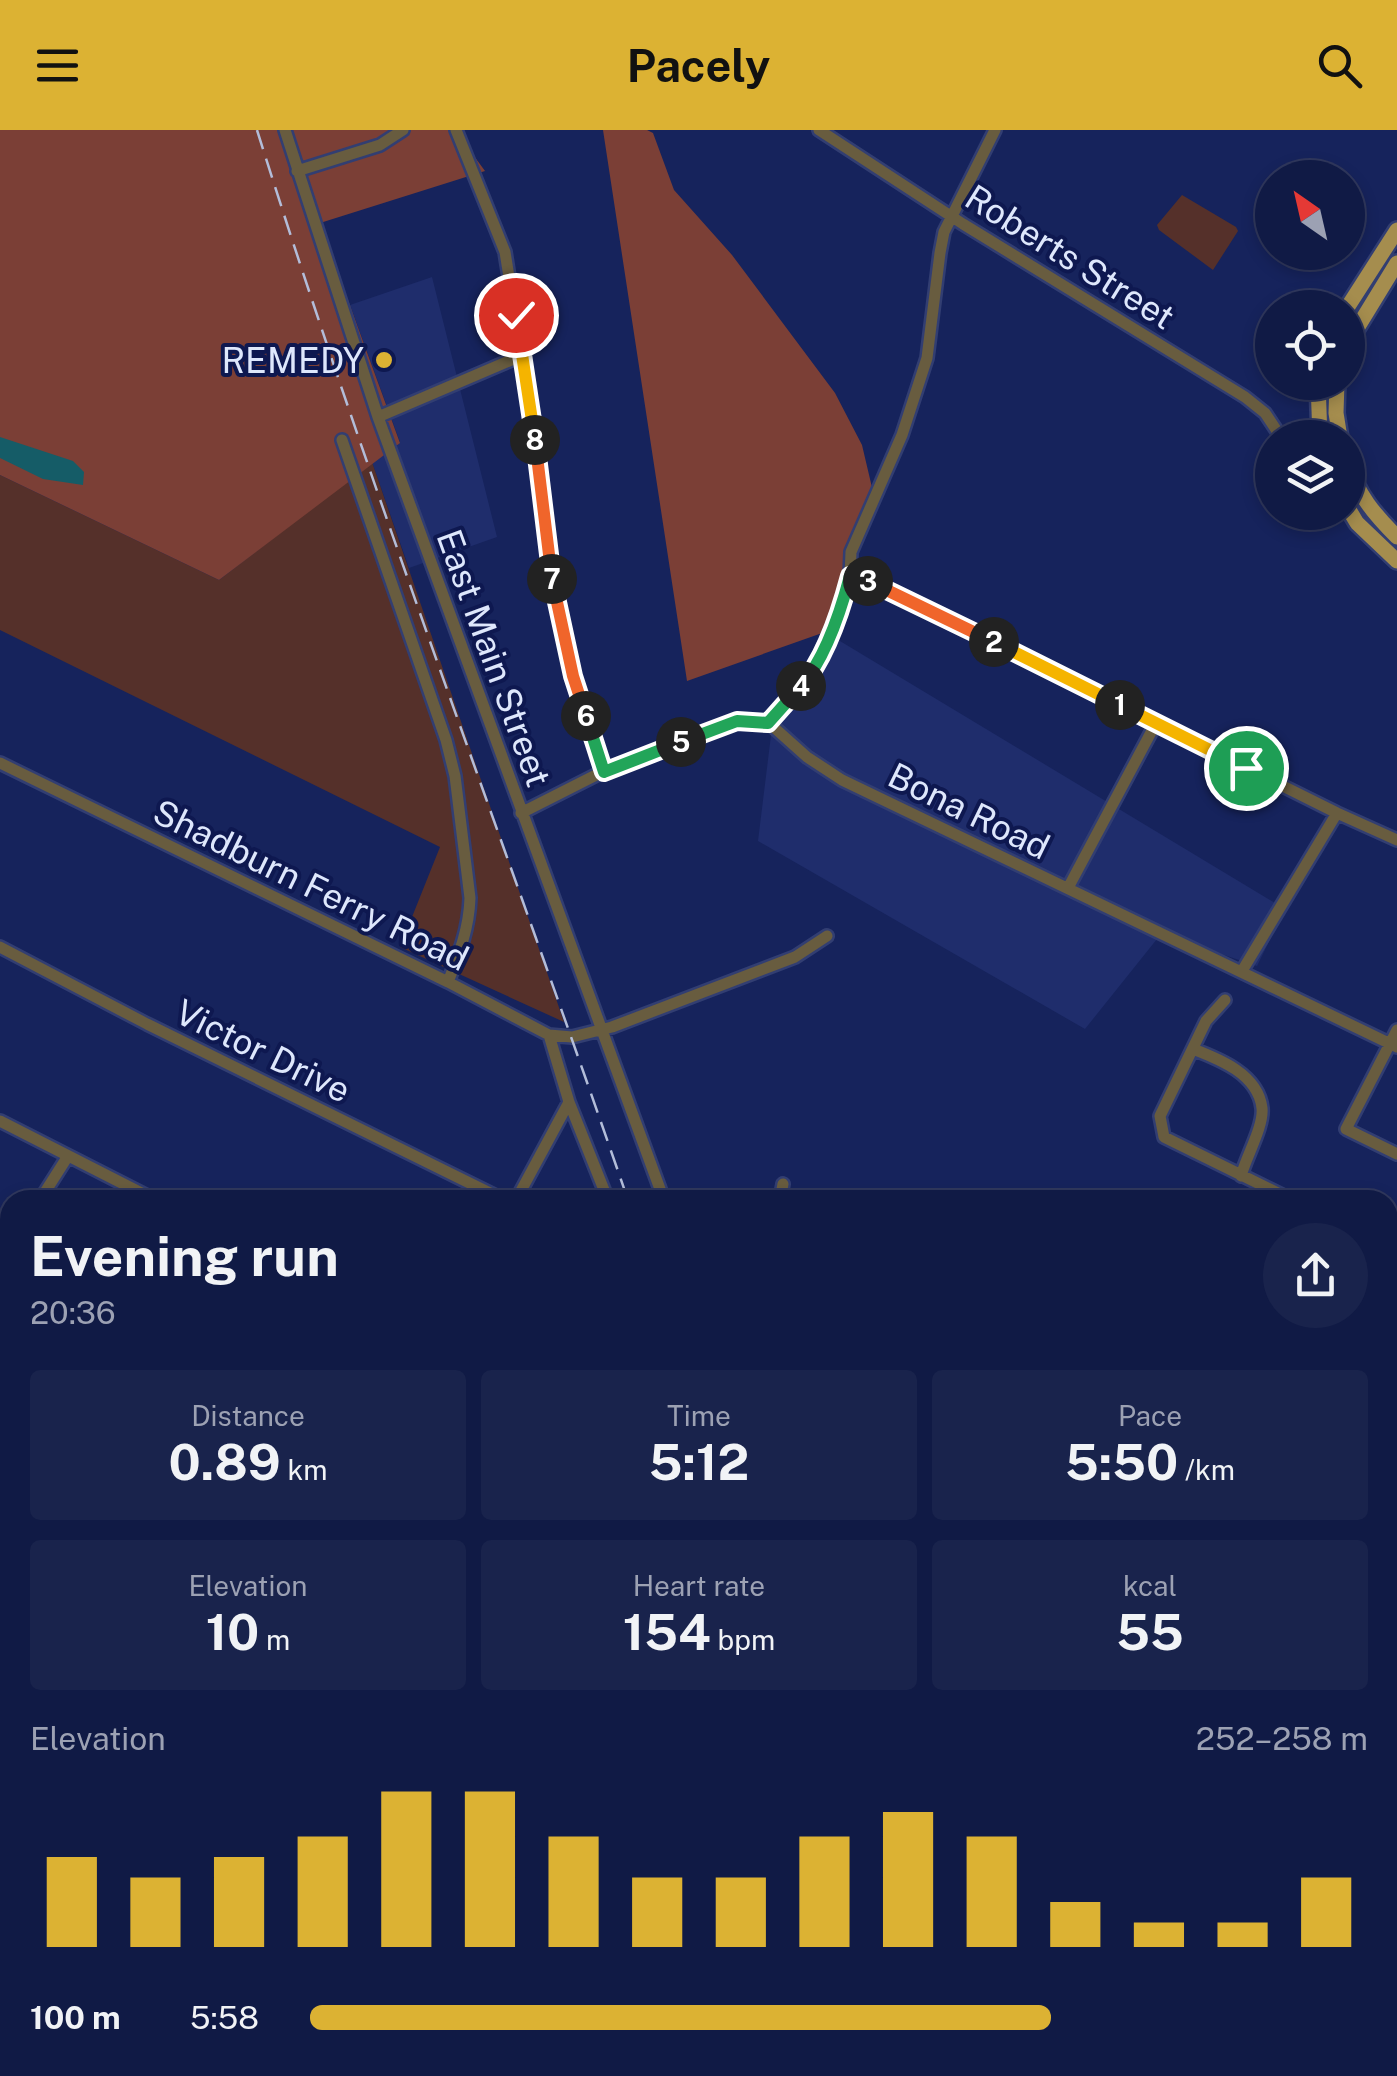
<!DOCTYPE html>
<html lang="en">
<head>
<meta charset="utf-8">
<style>
  :root { --surface:#101a45; --page:#19234c; --text:#f1f3f6; --muted:#9ca1b3; --line:#30385e; --accent:#dcb233 }
  body { margin:0; font-family:"Public Sans",sans-serif; background:var(--page); color:var(--text); height:100vh; display:flex; flex-direction:column; font-size:38px; white-space:nowrap }
  * { box-sizing:border-box; margin:0 }
  p { font-size:32px; color:var(--muted) }
  .icon { flex:none; width:55px; height:55px; fill:none; stroke:currentColor; stroke-width:2; stroke-linecap:round; stroke-linejoin:round }
  .map { position:relative; flex:1; overflow:hidden }
  .drawer { position:absolute; left:0px; top:1060px; width:1398px; height:888px; display:flex; flex-direction:column; background:var(--surface); border-radius:30px 30px 0 0; box-shadow:0 5px 15px #0003,0 0 0 2px var(--line) }
  .drawer>* { flex:none }
  .needle { width:65px; rotate:326deg }
  .tools { position:absolute; left:1255px; top:30px; display:grid; gap:20px }
  .tools a { display:grid; place-items:center; width:110px; height:110px; border-radius:50%; background:var(--surface); box-shadow:0 5px 15px #0003,0 0 0 2px var(--line); font-size:50px }
  .pin { position:absolute; display:grid; place-items:center; width:85px; height:85px; color:#fff; margin:-42px; border:5px solid #fff; border-radius:50%; box-shadow:0 2px 10px #0007 }
  .km { position:absolute; width:50px; height:50px; margin:-25px; border-radius:50%; background:#222; color:#fff; font-size:28px; line-height:50px; text-align:center }
  .round { display:grid; place-items:center; flex:none; width:105px; height:105px; border-radius:52px; background:var(--page) }
  .head { display:flex; align-items:center; justify-content:space-between; height:170px; padding:0 30px }
  h1 { font-size:55px; font-weight:700; line-height:75px }
  .stats { display:grid; grid-template-columns:repeat(3,1fr); gap:15px; height:170px; padding:10px 30px }
  .stats div { display:grid; align-content:center; border-radius:10px; background:var(--page); text-align:center }
  .stats b { font-size:50px; font-weight:700 }
  .stats small { font-size:28px; font-weight:400 }
  .stats p { font-size:28px }
  .chart { height:280px; padding:20px 30px }
  .chart p { display:flex; justify-content:space-between }
  .chart svg { width:100%; height:180px; margin-top:10px; stroke:var(--accent); stroke-width:6 }
  ul { padding:0 30px; list-style:none; font-size:32px }
  li { display:grid; grid-template-columns:160px 120px 1fr; align-items:center; height:75px }
  li i { height:25px; border-radius:12px; background:var(--accent) }
  header { display:flex; justify-content:space-between; align-items:center; height:130px; padding:0 30px; background:var(--accent); color:#111; font-size:45px; font-weight:700 }
  .map>svg:first-child { display:block }
</style>
</head>
<body>
<header><svg class="icon" aria-label="menu" viewBox="0 0 24 24"><path d="M4 6h16M4 12h16M4 18h16"/></svg>Pacely<svg class="icon" aria-label="search" viewBox="0 0 24 24"><circle cx="10" cy="10" r="6"/><path d="M15 15l6 6"/></svg></header>
<div class="map">
<svg width="1397" height="1946" viewBox="0 0 1397 1946">
  <rect width="100%" height="100%" fill="#16235c"/>
  <!-- built -->
  <path fill="#1f2d6c" d="M432,147l65,260 -88,31 -37,-106 28,-20 -50,-137z
    M825,502l460,277 -28,57 -96,-32 -76,95 -327,-188 16,-130z
    M10,1225v160l-10,18v-176z
    M1388,1666l9,1v107l-9,17z
    M503,1938h607l-4,8h-607z"/>
  <!-- green -->
  <path fill="#55302a" d="M1182,65l54,32 2,4 -25,39 -54,-40 -2,-5z
    M372,332l192,560 -164,-75 40,-100 -440,-217v-155l219,105z"/>
  <!-- forest -->
  <path fill="#7b3f36" d="M0,0h455l30,41 -165,52 80,220 -181,137 -219,-105z
    M603,0h44l6,3 21,57 58,65 103,138 27,52 12,51 -49,136 -138,49z
    M0,1639l10,5v294h302l-3,8h-309z"/>
  <!-- water -->
  <path fill="#155c67" d="M0,307l73,24 11,11 -1,13 -40,-6 -43,-21z"/>
  <g fill="none" stroke-linecap="round" stroke-linejoin="round">
    <!-- stream -->
    <path stroke="#155c67" stroke-width="2.5" d="M133,1946l7,-8"/>
    <defs>
      <path id="minor" d="M285,0l93,287 286,783
        M456,0l49,122 31,193 14,124 23,108 31,94
        M819,0l144,94 282,173 20,16 14,21 5,4
        M297,41l83,-26 23,-15
        M378,287l145,-62
        M342,310l104,300 9,36 15,122c-1,31 -11,56 -22,84
        M850,446l1,-24 51,-117 25,-77 13,-105 4,-21 51,-102
        M769,593l42,-49 32,-71 7,-27 26,7 461,230 60,27
        M0,633l448,219 101,53 23,2 40,-10 183,-70 32,-21
        M521,683l83,-42 133,-50 32,2 38,34 35,23 555,267
        M1068,758l88,-165
        M0,817l147,77 357,176
        M1242,841l95,-158
        M1225,870l-19,21 -46,95 4,21 128,63
        M1397,900l-51,99 51,25
        M549,905l20,67 39,98
        M1193,919c26,10 65,25 69,59 2,18 -16,49 -21,68
        M0,991l155,79
        M40,1070l28,-44
        M516,1070l53,-98
        M780,1070l3,-16
        M1388,1116l9,4
        M0,1139l10,-19
        M0,1231l10,-1
        M1388,1236l9,-19
        M1388,1440l9,-19
        M0,1551l10,4
        M1388,1718l9,-2
        M0,1780l1,-9 9,-24
        M1388,1786l9,-18
        M0,1793l10,23
        M1388,1843l9,5
        M0,1899l10,-10
        M930,1938l26,8
        M325,1946l3,-2 6,2
        M494,1946l3,-8
        M575,1946l3,-8
        M657,1946l3,-8
        M821,1946l3,-8
        M1028,1946l6,-8
        M1156,1946l4,-8
        M1299,1946l4,-8"/>
      <path id="major" d="M1347,178l50,-78
        M1348,213l49,-80
        M1318,252l2,56
        M1337,252l-1,31 4,25
        M1348,334c9,30 27,51 49,73
        M1348,378l9,15 40,38"/>
    </defs>
    <!-- minor casing -->
    <use href="#minor" stroke="#323e72" stroke-width="16"/>
    <!-- major casing -->
    <use href="#major" stroke="#323e72" stroke-width="20"/>
    <!-- minor -->
    <use href="#minor" stroke="#685c3f" stroke-width="11"/>
    <!-- major -->
    <use href="#major" stroke="#a58d4e" stroke-width="15"/>
    <!-- rail -->
    <path stroke="#b3bdd9" stroke-width="2.5" stroke-dasharray="20 10" stroke-linecap="butt" d="M257,0c113,360 248,713 371,1070
      M612,1946l2,-8"/>
  </g>
  <g fill="none" stroke-linecap="round" stroke-linejoin="round">
    <defs>
      <path id="split-1" d="M1120,575l126,63"/>
      <path id="split-2" d="M994,512l126,63"/>
      <path id="split-3" d="M868,451l126,61"/>
      <path id="split-4" d="M801,556c24,-27 40,-76 49,-110l18,5"/>
      <path id="split-5" d="M681,612l56,-21 31,2 33,-37"/>
      <path id="split-6" d="M586,586l18,56 77,-30"/>
      <path id="split-7" d="M552,449l21,97 13,40"/>
      <path id="split-8" d="M535,310l17,139"/>
      <path id="split-9" d="M516,185l19,125"/>
    </defs>
    <!-- split-1 casing -->
    <use href="#split-1" stroke="#fff" stroke-width="20"/>
    <!-- split-2 casing -->
    <use href="#split-2" stroke="#fff" stroke-width="20"/>
    <!-- split-3 casing -->
    <use href="#split-3" stroke="#fff" stroke-width="20"/>
    <!-- split-4 casing -->
    <use href="#split-4" stroke="#fff" stroke-width="20"/>
    <!-- split-5 casing -->
    <use href="#split-5" stroke="#fff" stroke-width="20"/>
    <!-- split-6 casing -->
    <use href="#split-6" stroke="#fff" stroke-width="20"/>
    <!-- split-7 casing -->
    <use href="#split-7" stroke="#fff" stroke-width="20"/>
    <!-- split-8 casing -->
    <use href="#split-8" stroke="#fff" stroke-width="20"/>
    <!-- split-9 casing -->
    <use href="#split-9" stroke="#fff" stroke-width="20"/>
    <!-- split-1 -->
    <use href="#split-1" stroke="#f5b400" stroke-width="12"/>
    <!-- split-2 -->
    <use href="#split-2" stroke="#f5b400" stroke-width="12"/>
    <!-- split-3 -->
    <use href="#split-3" stroke="#f0652b" stroke-width="12"/>
    <!-- split-4 -->
    <use href="#split-4" stroke="#22a559" stroke-width="12"/>
    <!-- split-5 -->
    <use href="#split-5" stroke="#22a559" stroke-width="12"/>
    <!-- split-6 -->
    <use href="#split-6" stroke="#22a559" stroke-width="12"/>
    <!-- split-7 -->
    <use href="#split-7" stroke="#f0652b" stroke-width="12"/>
    <!-- split-8 -->
    <use href="#split-8" stroke="#f0652b" stroke-width="12"/>
    <!-- split-9 -->
    <use href="#split-9" stroke="#f5b400" stroke-width="12"/>
  </g>
  <!-- markers -->
  <circle fill="#dcb233" stroke="#0e1850" stroke-width="4" cx="384" cy="230" r="10"/>
  <g text-anchor="middle" dominant-baseline="central" stroke-width="8" stroke-linejoin="round" paint-order="stroke">
    <!-- street labels -->
    <g font-size="35" fill="#dee7fc" stroke="#0e1850">
      <text transform="translate(1070 127) rotate(32)">Roberts Street</text>
      <text transform="translate(494 528) rotate(70)">East Main Street</text>
      <text transform="translate(969 681) rotate(26)">Bona Road</text>
      <text transform="translate(311 755) rotate(26)">Shadburn Ferry Road</text>
      <text transform="translate(263 921) rotate(26)">Victor Drive</text>
    </g>
    <!-- poi labels -->
    <g font-size="35" fill="#dee7fc" stroke="#0e1850" text-anchor="end">
      <text x="364" y="230">REMEDY</text>
    </g>
  </g>
</svg>
<div class="tools">
<a><svg class="needle" viewBox="-14 -14 28 28"><path d="M0-13l5 13h-10z" fill="#e53935"/><path d="M0 13l5-13h-10z" fill="#9ca1b3"/></svg></a>
<a><svg class="icon" aria-label="locate" viewBox="0 0 24 24"><circle cx="12" cy="12" r="6"/><path d="M12 2v4M12 18v4M2 12h4M18 12h4"/></svg></a>
<a><svg class="icon" aria-label="layers" viewBox="0 0 24 24"><path d="M12 4l9 5-9 5-9-5zM3 14l9 5 9-5"/></svg></a>
</div>
<div class="pin" style="left:1246px;top:638px;background:#1e9e55"><svg class="icon" aria-label="arrive" viewBox="0 0 24 24"><path d="M6 21V4h12l-3 4 3 4H6"/></svg></div>
<div class="pin" style="left:516px;top:185px;background:#d93025"><svg class="icon" aria-label="check" viewBox="0 0 24 24"><path d="M5 12l5 5 9-10"/></svg></div>
<b class="km" style="left:1120px;top:575px">1</b>
<b class="km" style="left:994px;top:512px">2</b>
<b class="km" style="left:868px;top:451px">3</b>
<b class="km" style="left:801px;top:556px">4</b>
<b class="km" style="left:681px;top:612px">5</b>
<b class="km" style="left:586px;top:586px">6</b>
<b class="km" style="left:552px;top:449px">7</b>
<b class="km" style="left:535px;top:310px">8</b>
<section class="drawer">
<div class="head"><div><h1>Evening run</h1><p>20:36</p></div><a class="round"><svg class="icon" aria-label="share" viewBox="0 0 24 24"><path d="M12 15V3M7 8l5-5 5 5M5 13v7h14v-7"/></svg></a></div>
<div class="stats">
<div><p>Distance</p><b>0.89<small> km</small></b></div>
<div><p>Time</p><b>5:12</b></div>
<div><p>Pace</p><b>5:50<small> /km</small></b></div>
</div>
<div class="stats">
<div><p>Elevation</p><b>10<small> m</small></b></div>
<div><p>Heart rate</p><b>154<small> bpm</small></b></div>
<div><p>kcal</p><b>55</b></div>
</div>
<div class="chart"><p><span>Elevation</span>252–258 m</p>
<svg viewBox="0 0 160 44" preserveAspectRatio="none"><path d="M5 44V22M15 44V27M25 44V22M35 44V17M45 44V6M55 44V6M65 44V17M75 44V27M85 44V27M95 44V17M105 44V11M115 44V17M125 44V33M135 44V38M145 44V38M155 44V27"/></svg>
</div>
<ul>
<li><b>100 m</b>5:58<i style="width:70%"></i></li>
</ul>
</section>
</div>
</body>
</html>
